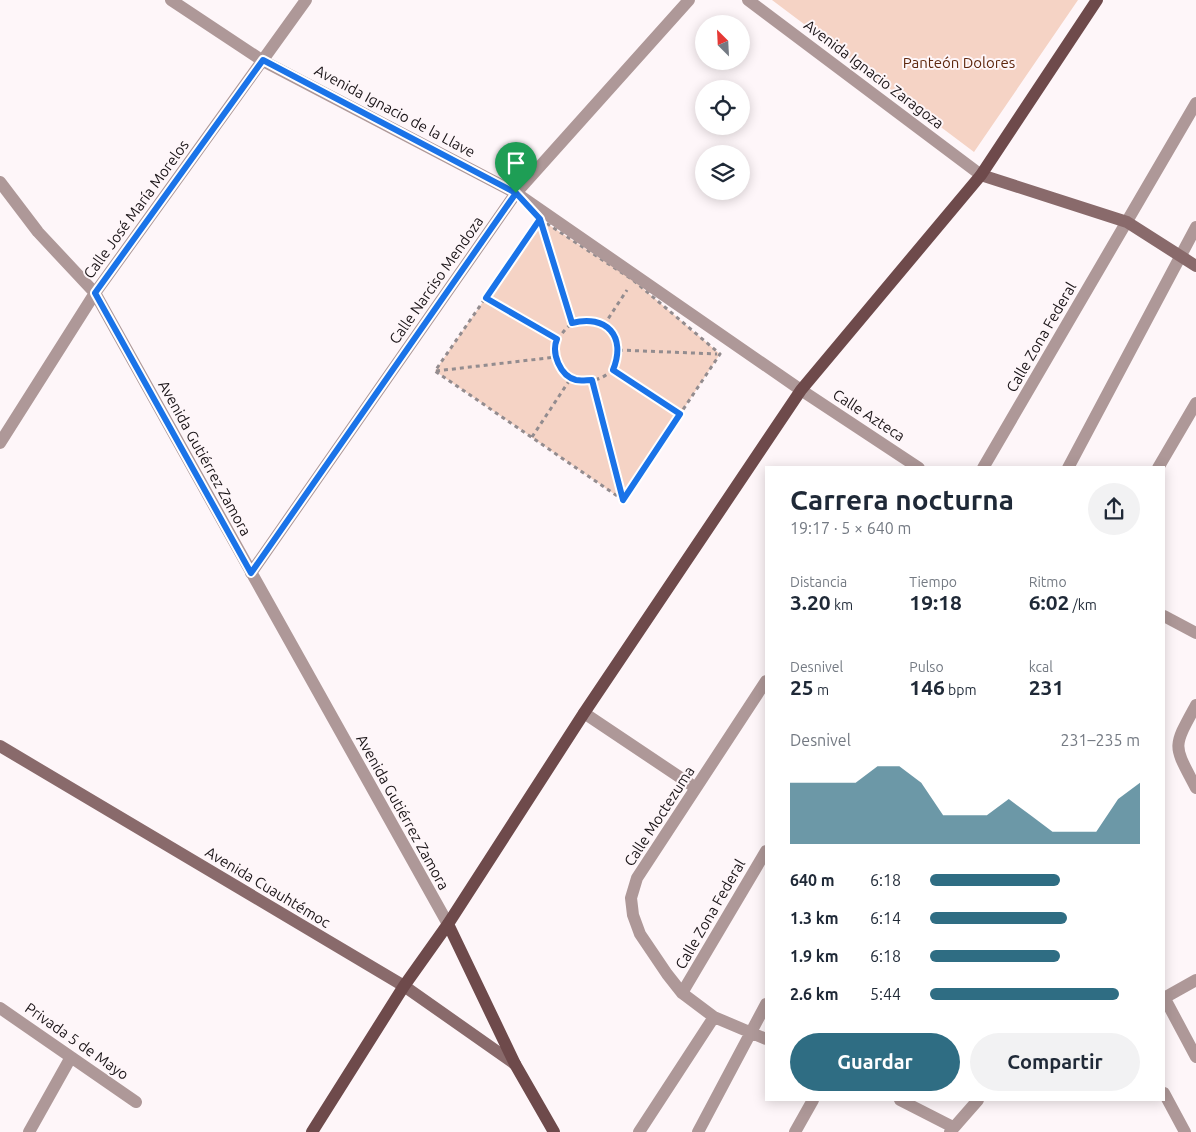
<!DOCTYPE html>
<html lang="es">
<head>
<meta charset="utf-8">
<style>
  :root { --surface:#fff; --page:#f2f2f3; --text:#1f2937; --muted:#747a83; --accent:#2f6d83 }
  body { margin:0; font-family:Ubuntu,sans-serif; background:var(--page); color:var(--text); height:100vh; display:flex; flex-direction:column; font-size:19px; white-space:nowrap }
  * { box-sizing:border-box; margin:0 }
  p { font-size:16px; color:var(--muted) }
  .icon { flex:none; width:28px; height:28px; fill:none; stroke:currentColor; stroke-width:2; stroke-linecap:round; stroke-linejoin:round }
  .map { position:relative; flex:1; overflow:hidden }
  .sheet { position:absolute; left:765px; top:466px; width:400px; height:635px; display:flex; flex-direction:column; background:var(--surface); border-radius:0px; box-shadow:0 2px 12px #0003 }
  .sheet>* { flex:none }
  .needle { width:32px; rotate:336deg }
  .fabs { position:absolute; left:695px; top:15px; display:grid; gap:10px }
  .fabs a { display:grid; place-items:center; width:55px; height:55px; border-radius:50%; background:var(--surface); box-shadow:0 2px 12px #0003; font-size:25px }
  .pin { position:absolute; display:grid; place-items:center; width:42px; height:42px; color:#fff; margin:-51px -21px; border-radius:50% 50% 50% 0; rotate:-45deg; box-shadow:0 0 5px #0007 }
  .pin .icon { rotate:45deg }
  .round { display:grid; place-items:center; flex:none; width:52px; height:52px; border-radius:26px; background:var(--page) }
  .head { display:flex; align-items:center; justify-content:space-between; height:85px; padding:0 25px }
  h1 { font-size:28px; font-weight:600; line-height:38px }
  .metrics { display:grid; grid-template-columns:repeat(3,1fr); gap:8px; height:85px; padding:5px 25px }
  .metrics div { display:grid; align-content:center }
  .metrics b { font-size:21px; font-weight:600 }
  .metrics small { font-size:14px; font-weight:400 }
  .metrics p { font-size:14px }
  .chart { height:140px; padding:10px 25px }
  .chart p { display:flex; justify-content:space-between }
  .chart svg { width:100%; height:90px; margin-top:5px; fill:var(--accent); opacity:.7 }
  .cta { display:flex; gap:10px; margin-top:auto; padding:10px 25px }
  .cta a { flex:1; height:58px; border-radius:30px; background:var(--accent); color:#fff; font-size:20px; font-weight:600; line-height:58px; text-align:center }
  .cta a+a { background:var(--page); color:var(--text) }
  ul { padding:0 25px; list-style:none; font-size:16px }
  li { display:grid; grid-template-columns:80px 60px 1fr; align-items:center; height:38px }
  li i { height:12px; border-radius:6px; background:var(--accent) }
  .map>svg:first-child { display:block }
</style>
</head>
<body>
<div class="map">
<svg width="1196" height="1132" viewBox="0 0 1196 1132">
  <rect width="100%" height="100%" fill="#fef6f9"/>
  <!-- green -->
  <path fill="#f5d3c5" d="M772,0h306l-104,152z
    M540,219l93,61 87,74 -97,146 -188,-129z"/>
  <g fill="none" stroke-linecap="round" stroke-linejoin="round">
    <!-- path -->
    <path stroke="#938c8f" stroke-width="3" stroke-dasharray="4 4" stroke-linecap="butt" d="M540,219l93,61 87,74 -97,146 -188,-129z
      M545,234l27,89c20,-5 49,2 46,28 -5,58 -101,20 -46,-28
      M486,298l71,41
      M604,325l23,-35
      M619,350l98,4
      M613,369l67,45
      M436,371l120,-14
      M592,380l30,119
      M532,437l39,-59"/>
    <!-- street -->
    <path stroke="#ae9898" stroke-width="12" d="M171,0l92,61 253,132 285,197 118,78
      M748,0l233,175
      M0,182l38,50 57,61 353,631
      M0,443l95,-150 211,-293
      M983,468l213,-365
      M1068,468l128,-241
      M1158,468l38,-65
      M251,573l265,-380 173,-193
      M1164,616l32,17
      M766,681l-129,197 -6,20 2,17 7,19 27,40 15,19 32,24 52,22
      M1196,705c-24,44 -23,39 0,83
      M584,713l112,75
      M682,993l84,-142
      M1164,997l32,60
      M1164,998l32,-18
      M0,1008l136,94
      M1164,1093l21,39
      M900,1100l53,27
      M29,1132l42,-75
      M639,1132l75,-115
      M698,1132l68,-128
      M795,1132l18,-32
      M950,1132l28,-32"/>
    <!-- secondary -->
    <path stroke="#896a6b" stroke-width="12" d="M981,175l146,47 69,44
      M0,746l404,240 111,78"/>
    <!-- primary -->
    <path stroke="#6e4a4b" stroke-width="12" d="M448,924l67,140 39,68
      M312,1132l92,-146 44,-62 136,-211 217,-323 180,-215 116,-175"/>
  </g>
  <g fill="none" stroke-linecap="round" stroke-linejoin="round">
    <defs>
      <path id="route" d="M516,193l-265,380 -156,-280 168,-233 253,133 24,26 32,104c34,-9 55,13 41,47l67,44 -57,86 -31,-120c-5,0 -11,1 -16,0 -16,-4 -25,-27 -19,-41l-71,-41 54,-79 -24,-26"/>
    </defs>
    <!-- route casing -->
    <use href="#route" stroke="#fff" stroke-width="10"/>
    <!-- route -->
    <use href="#route" stroke="#1a73e8" stroke-width="6"/>
  </g>
  <g text-anchor="middle" dominant-baseline="central" stroke-width="4" stroke-linejoin="round" paint-order="stroke">
    <!-- park labels -->
    <g font-size="15" fill="#5f280f" stroke="#fef6f9">
      <text x="959" y="62">Panteón Dolores</text>
    </g>
    <!-- street labels -->
    <g font-size="15" fill="#1a1417" stroke="#fef6f9">
      <text transform="translate(874 74) rotate(37)">Avenida Ignacio Zaragoza</text>
      <text transform="translate(395 111) rotate(28)">Avenida Ignacio de la Llave</text>
      <text transform="translate(136 209) rotate(-54)">Calle José María Morelos</text>
      <text transform="translate(436 280) rotate(-55)">Calle Narciso Mendoza</text>
      <text transform="translate(1041 337) rotate(-60)">Calle Zona Federal</text>
      <text transform="translate(869 415) rotate(33)">Calle Azteca</text>
      <text transform="translate(205 458) rotate(61)">Avenida Gutiérrez Zamora</text>
      <text transform="translate(403 812) rotate(61)">Avenida Gutiérrez Zamora</text>
      <text transform="translate(659 816) rotate(-57)">Calle Moctezuma</text>
      <text transform="translate(268 887) rotate(31)">Avenida Cuauhtémoc</text>
      <text transform="translate(710 914) rotate(-60)">Calle Zona Federal</text>
      <text transform="translate(77 1041) rotate(35)">Privada 5 de Mayo</text>
    </g>
  </g>
</svg>
<div class="fabs">
<a><svg class="needle" viewBox="-14 -14 28 28"><path d="M0-13l5 13h-10z" fill="#e53935"/><path d="M0 13l5-13h-10z" fill="#747a83"/></svg></a>
<a><svg class="icon" aria-label="locate" viewBox="0 0 24 24"><circle cx="12" cy="12" r="6"/><path d="M12 2v4M12 18v4M2 12h4M18 12h4"/></svg></a>
<a><svg class="icon" aria-label="layers" viewBox="0 0 24 24"><path d="M12 4l9 5-9 5-9-5zM3 14l9 5 9-5"/></svg></a>
</div>
<div class="pin" style="left:516px;top:193px;background:#1e9e55"><svg class="icon" aria-label="arrive" viewBox="0 0 24 24"><path d="M6 21V4h12l-3 4 3 4H6"/></svg></div>
<section class="sheet">
<div class="head"><div><h1>Carrera nocturna</h1><p>19:17 · 5 × 640 m</p></div><a class="round"><svg class="icon" aria-label="share" viewBox="0 0 24 24"><path d="M12 15V3M7 8l5-5 5 5M5 13v7h14v-7"/></svg></a></div>
<div class="metrics">
<div><p>Distancia</p><b>3.20<small> km</small></b></div>
<div><p>Tiempo</p><b>19:18</b></div>
<div><p>Ritmo</p><b>6:02<small> /km</small></b></div>
</div>
<div class="metrics">
<div><p>Desnivel</p><b>25<small> m</small></b></div>
<div><p>Pulso</p><b>146<small> bpm</small></b></div>
<div><p>kcal</p><b>231</b></div>
</div>
<div class="chart"><p><span>Desnivel</span>231–235 m</p>
<svg viewBox="0 0 160 44" preserveAspectRatio="none"><path d="M0 44V14L10 14L20 14L30 14L40 6L50 6L60 14L70 30L80 30L90 30L100 22L110 30L120 38L130 38L140 38L150 22L160 14V44z"/></svg>
</div>
<ul>
<li><b>640 m</b>6:18<i style="width:62%"></i></li>
<li><b>1.3 km</b>6:14<i style="width:65%"></i></li>
<li><b>1.9 km</b>6:18<i style="width:62%"></i></li>
<li><b>2.6 km</b>5:44<i style="width:90%"></i></li>
</ul>
<div class="cta"><a>Guardar</a><a>Compartir</a></div>
</section>
</div>
</body>
</html>
